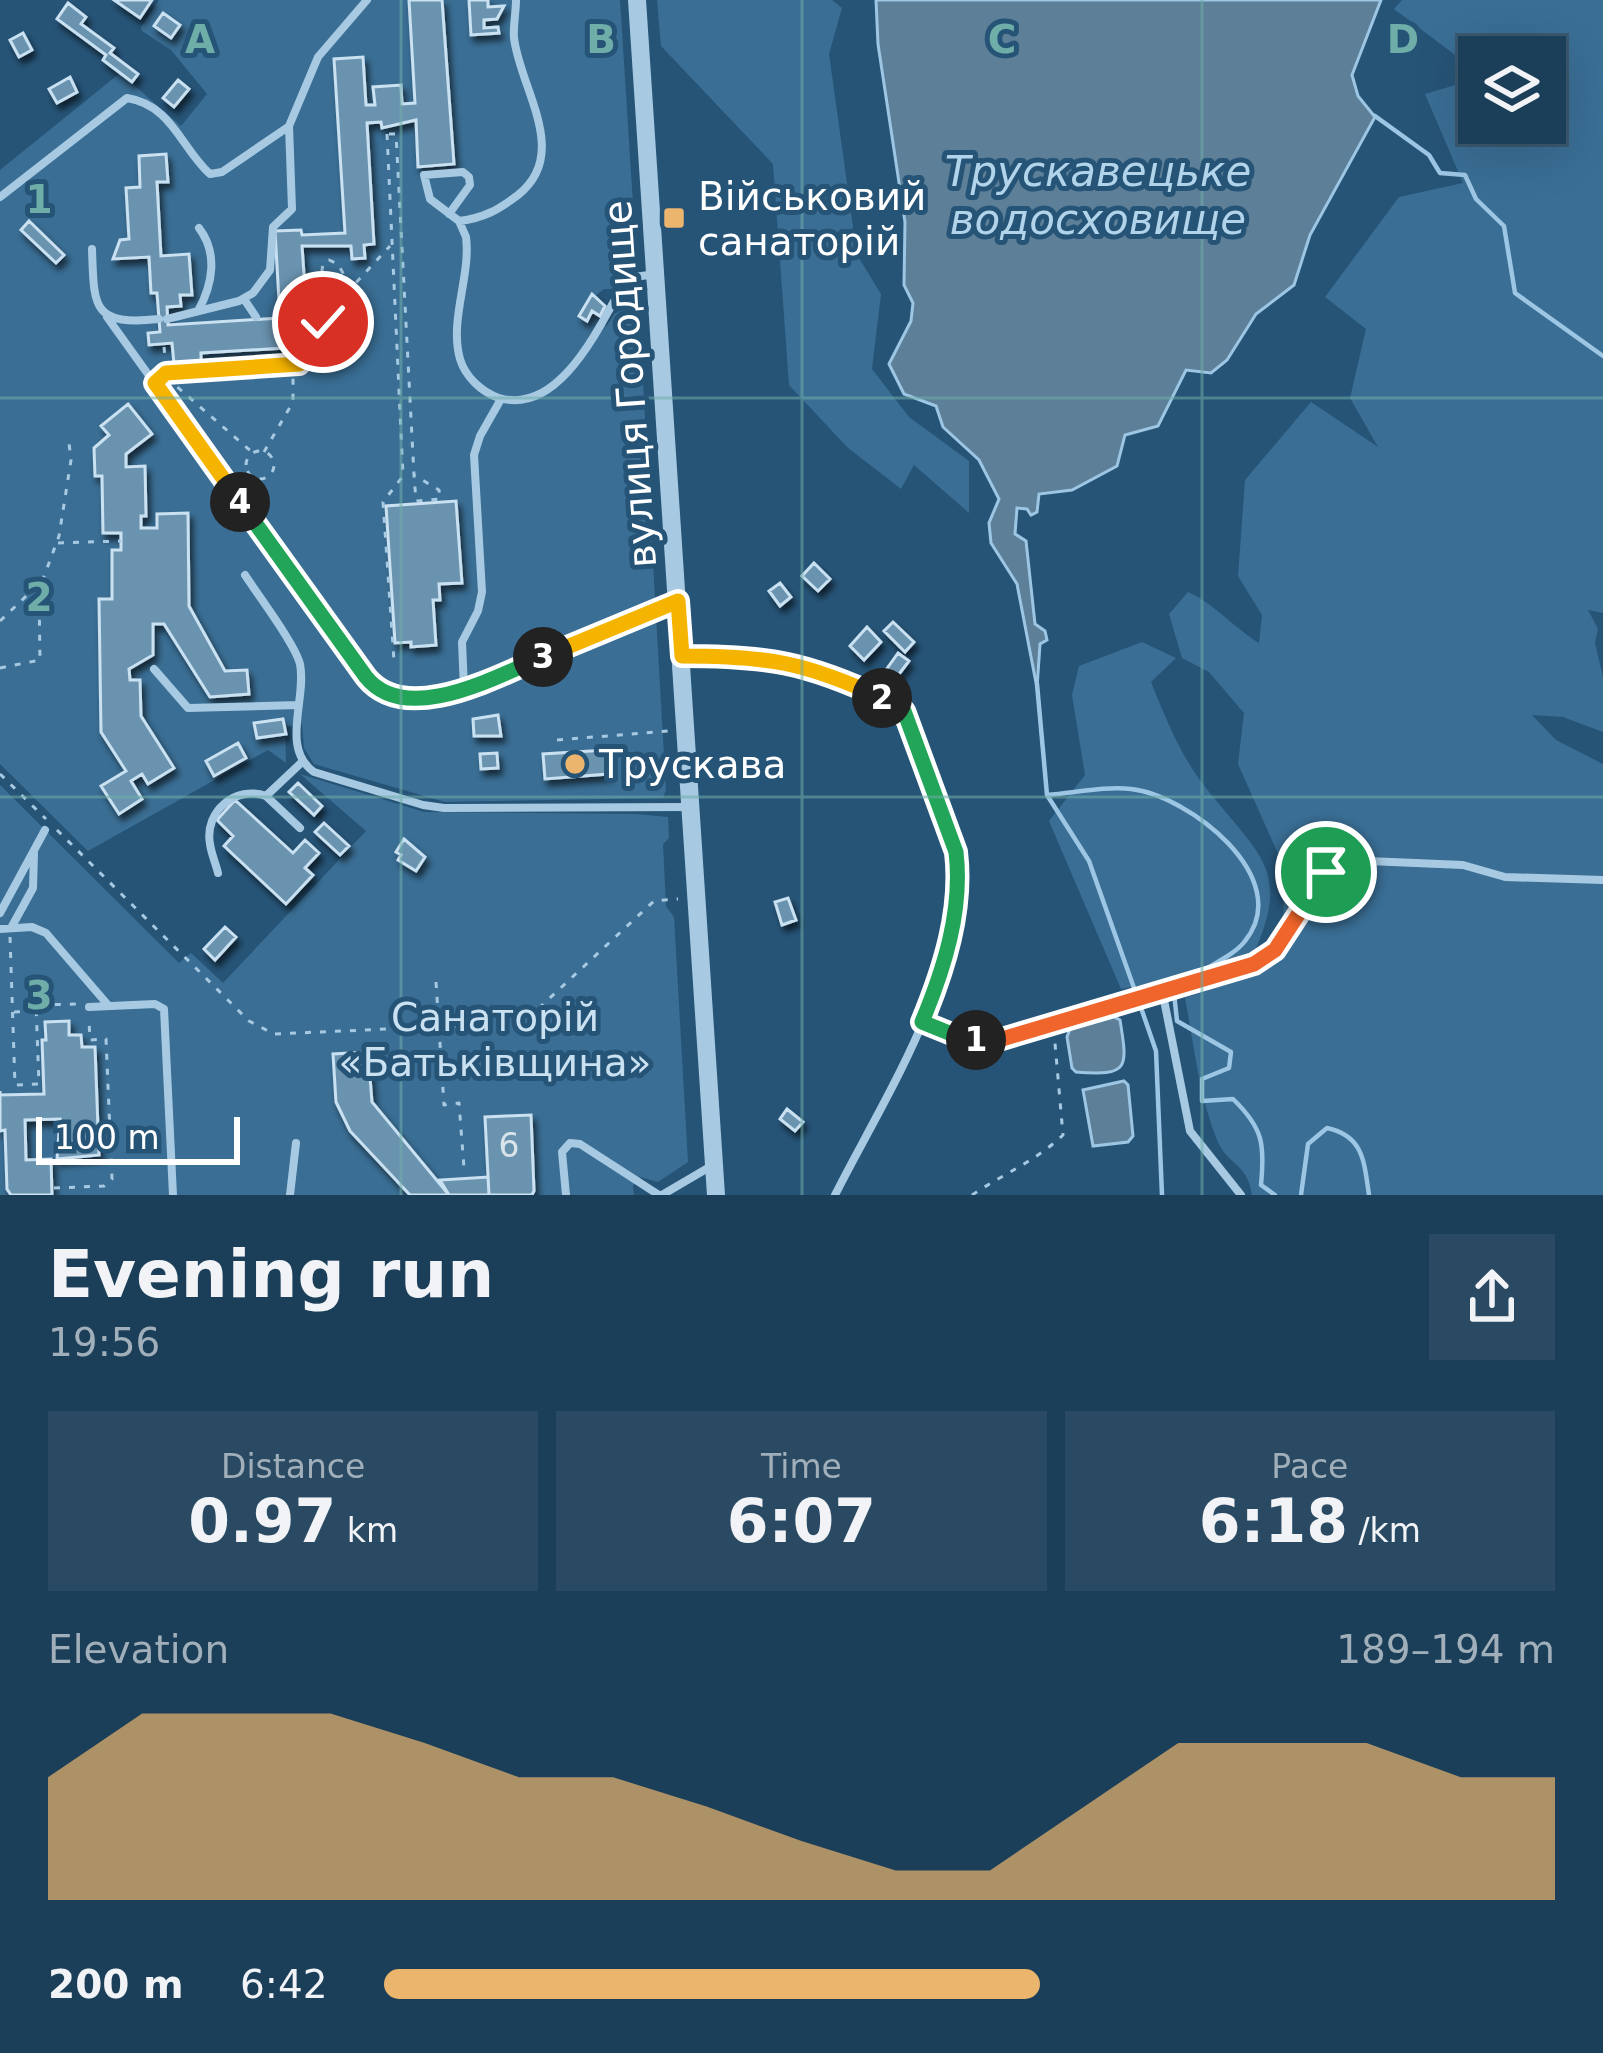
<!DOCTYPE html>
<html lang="en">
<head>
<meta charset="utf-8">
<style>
  :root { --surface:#1c3f59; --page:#294a62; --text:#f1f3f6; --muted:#a0afba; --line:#3a586f; --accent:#ebb56d }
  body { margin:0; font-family:"DejaVu Sans",sans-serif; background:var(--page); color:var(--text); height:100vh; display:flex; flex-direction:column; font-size:45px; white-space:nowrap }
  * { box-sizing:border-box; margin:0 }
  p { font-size:39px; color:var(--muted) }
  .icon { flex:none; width:66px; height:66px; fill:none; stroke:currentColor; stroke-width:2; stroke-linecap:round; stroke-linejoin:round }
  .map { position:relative; height:1195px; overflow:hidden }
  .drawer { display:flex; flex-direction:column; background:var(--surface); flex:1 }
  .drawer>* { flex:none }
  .controls { position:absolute; left:1458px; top:36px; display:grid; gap:24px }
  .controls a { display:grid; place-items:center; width:108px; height:108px; border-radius:0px; background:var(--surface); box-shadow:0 12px 48px #0002,0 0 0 3px var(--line); font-size:60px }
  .scale { position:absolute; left:36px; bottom:30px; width:204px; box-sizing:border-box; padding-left:12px; border:6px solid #fff; border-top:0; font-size:33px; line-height:42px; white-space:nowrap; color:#fff; -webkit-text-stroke:9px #265477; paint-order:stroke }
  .pin { position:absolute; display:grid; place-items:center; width:102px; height:102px; color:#fff; margin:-51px; border:6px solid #fff; border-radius:50%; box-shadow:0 3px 12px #0007 }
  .km { position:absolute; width:60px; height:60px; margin:-30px; border-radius:50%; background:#222; color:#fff; font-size:33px; line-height:60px; text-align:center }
  .round { display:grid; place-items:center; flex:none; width:126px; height:126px; border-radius:0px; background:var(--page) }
  .summary { display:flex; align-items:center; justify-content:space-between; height:204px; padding:0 48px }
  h1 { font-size:66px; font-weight:700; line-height:90px }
  .figures { display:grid; grid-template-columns:repeat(3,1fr); gap:18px; height:204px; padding:12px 48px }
  .figures div { display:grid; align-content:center; border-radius:0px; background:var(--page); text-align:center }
  .figures b { font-size:60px; font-weight:700 }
  .figures small { font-size:33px; font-weight:400 }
  .figures p { font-size:33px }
  .chart { height:336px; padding:24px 48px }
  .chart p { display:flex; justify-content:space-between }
  .chart svg { width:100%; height:216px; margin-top:12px; fill:var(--accent); opacity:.7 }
  ul { padding:0 48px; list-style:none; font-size:39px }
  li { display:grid; grid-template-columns:192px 144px 1fr; align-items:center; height:90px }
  li i { height:30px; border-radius:15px; background:var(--accent) }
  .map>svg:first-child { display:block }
</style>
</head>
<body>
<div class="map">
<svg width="1603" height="1195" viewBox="0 0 1603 1195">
  <defs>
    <filter id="shadow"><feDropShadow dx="3.5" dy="6" stdDeviation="3" flood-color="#0009"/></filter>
  </defs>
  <rect width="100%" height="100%" fill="#265477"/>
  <!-- green -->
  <path fill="#3a6e94" d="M159,0h461l16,251 -20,38h-12l-8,6 9,11 -5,10 6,10 8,-12 17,-8 8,5 16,287 -6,9 -23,10v8l30,-9 10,174 -3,8 -218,4 -131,-38 -10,-16 -2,-24 -17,3 1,36 -18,-13 -180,101 -88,-87v-594l120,-97 61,53 26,-32 -36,-44 -29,-19 -1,-4z
    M657,0h175l10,8 -13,46 28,201 24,39 -9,75 37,48 60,44v52l-55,-48 -13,24 -54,-42 -58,-62 -16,-221 -112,-118z
    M1402,0h201v613l-15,-3 10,19 -3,14 8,34v55l-40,-15 -31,-2 24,25 47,24v431h-351c-5,-33 -24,-29 -35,-55 -18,-45 -23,-94 -32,-142l52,-17 47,-26 -1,-90 -45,-101 6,-51 -35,-41 -27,-14 -13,-44 19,-22c28,13 45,35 71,51l3,-28 -24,-39 7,-96 66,-78 67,45 -28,-49 16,-69 -41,-32 74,-100 64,-14 -38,-89 54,-16v45h66v-66h-66v16l-85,-64z
    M1142,642l34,16 -25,24c15,37 30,75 55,106 57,72 88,83 42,178l-127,23 -72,-168 36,-46 -13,-80 7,-29z
    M300,774l124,38 213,2 31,3 1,21 -6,6 3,62 8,11 14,245 -30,20 -18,-5 -7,9 1,9h-634v-410l179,178 12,-10 32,30 143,-152z"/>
  <!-- water -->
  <path fill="#5d7f98" stroke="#9cc6e3" stroke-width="3" d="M876,0h505l-29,75 6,21 17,21 -65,118 -16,50 -38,29 -29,46 -16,13 -25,-3 -28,56 -33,9 -8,31 -45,24 -33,4 -2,18 -6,3 -4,-6 -10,-1 -2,26 11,7 9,83 10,7 2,9 -7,4 -3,44 -20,-104 -26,-41 -2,-20 10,-24 -20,-39 -36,-33 -7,-21 -32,-12 -15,-30 22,-43 2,-18 -9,-18 1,-63 -27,-178z
    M1114,1017l6,3c8,49 9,56 -44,52l-4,-4 -5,-31 3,-8z
    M1124,1081l4,4 5,51 -5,6 -35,4 -10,-56z"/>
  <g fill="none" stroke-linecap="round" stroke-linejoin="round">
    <!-- stream -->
    <path stroke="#9cc6e3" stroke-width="4.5" d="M1375,116l54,39 11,18 25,2 11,24 28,27 11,67 88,63
      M1037,684l10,111 42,66 45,127
      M1047,795c27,-2 58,-9 84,-6 57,6 165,89 114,152 -11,15 -38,25 -53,37
      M1180,988l-6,5 3,28 54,31 -2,16 -27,11v22l31,-2c30,29 32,45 28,86l14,10
      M1139,1002l17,49 6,144
      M1301,1195l7,-51 19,-16c37,8 37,34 42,67"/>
  </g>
  <!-- building -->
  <path fill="#6a93af" stroke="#cae1f2" stroke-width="3" filter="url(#shadow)" d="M114,0h38l-12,18z
    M409,0h33l12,164 -36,3 -2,-47 -34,8 -1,-6 -14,1 7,121 -10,1 1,13 -13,1 -1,-13h-49l5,70 -11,1 1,11 -7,1v7l-6,1 1,11 -84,5v10l-27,1 -2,-21 -23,2 -1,-12 12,-1 -3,-39h-6l-2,-36 -36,2 7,-19 9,-1 -3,-51 14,-1 -1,-31 27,-2 2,28h-11l4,74 28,-2 3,41h-12l1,11 -14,1 1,18 112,-7 -5,-87 26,-1 1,5 43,-2 -11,-174 29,-2 3,48h9l-2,-18 28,-2 1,19 13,-1z
    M469,0h19v7l16,-1 -7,13 -13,1v8l14,-1 1,6 -28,2z
    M68,3l18,14 -5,7 33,24 -4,5 28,21 -6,8 -29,-22 3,-5 -49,-36z
    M163,13l17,12 -9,13 -17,-12z
    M23,33l9,17 -13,7 -9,-17z
    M70,77l7,15 -20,11 -8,-14z
    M178,80l11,9 -15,18 -11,-9z
    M29,221l35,34 -8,8 -35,-33z
    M592,294l13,12 -5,10 -8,-5 -5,10 -8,-5z
    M128,404l24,30 -26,20v13l19,-1 1,50h-5v12h16v-14l31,-1 1,93 36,65 22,-1 2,24 -39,3 -46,-73h-11v31l-24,14 1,11h10l1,36 33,52 -26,16 -6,-10 -11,7 11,18 -23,15 -18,-28 25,-15 -25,-39 -2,-133h13v-49h9v-17h-18l-1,-57h-7l-1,-28 15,-13 -8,-9z
    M456,501l6,82 -23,1 1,16h-7l3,45 -25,2v-5l-16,1 -9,-137z
    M814,563l16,16 -12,12 -16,-15z
    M780,583l11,14 -11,9 -11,-15z
    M893,622l21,20 -9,10 -21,-21z
    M867,627l14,15 -17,18 -14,-14z
    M898,653l11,8 -13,17 -10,-8z
    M498,715l3,21h-27l-1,-17z
    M283,719l3,15 -29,4 -3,-15z
    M238,743l8,15 -32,18 -8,-15z
    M606,750l2,24 -63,5 -2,-25z
    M497,753l1,15 -17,1 -1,-15z
    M298,783l24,23 -8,9 -25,-23z
    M235,800l58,53 12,-13 14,13 -14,15 8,7 -27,29 -62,-58 9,-10 -16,-16z
    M324,823l25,23 -9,9 -25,-23z
    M404,839l21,18 -9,14 -18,-11 3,-5 -5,-3z
    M788,898l8,22 -14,5 -7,-23z
    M225,927l11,10 -21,23 -11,-11z
    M69,1021v14h12l1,12h13l4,108 -42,4 3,-40 -35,1 1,40 25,-1 1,36h-41l-4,-6 -2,-59 -5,1v-40v4l44,-1 -2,-54h4l-1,-18z
    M368,1052l4,50 77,93h-39l-60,-64 -14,-29 -3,-48z
    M787,1109l16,13 -8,9 -15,-12z
    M531,1115l3,76 -2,4h-43l-4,-78z
    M488,1177l1,18h-40l-9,-15z"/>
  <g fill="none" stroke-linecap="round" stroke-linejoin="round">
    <!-- path -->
    <path stroke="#a7cae2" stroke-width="3" stroke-dasharray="6 9" stroke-linecap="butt" d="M387,134l16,342 -20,26 11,159
      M389,134h7l18,341 2,26 24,-2 -1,-9 -25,-15
      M328,306l20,-17
      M164,347l3,31 86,75
      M160,377l6,-4 133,-9 28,-54 -6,-34 2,-12 6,-4 9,4 13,24 39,-42
      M246 465a14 14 0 1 1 28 0a14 14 0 1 1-28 0Z
      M264,452l29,-50v-37
      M58,543l63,-2
      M0,621l41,-39
      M0,668l40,-8 -1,-70 20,-54 12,-76 -2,-17
      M557,740l112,-9
      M0,774l46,45
      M57,830l192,191 25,13 249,-11 131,-122 24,-2
      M10,937l5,148 24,-1 -3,-79 40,-1
      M436,982l8,123 15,-2 5,65
      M14,1012l20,-1
      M54,1188l50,-2 8,-7 -6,-140 -16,1 -1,-19
      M972,1195c31,-21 64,-34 91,-60l-9,-103"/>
    <!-- service -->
    <path stroke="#a7cae2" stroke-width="8" d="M0,197l127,-99c45,7 54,50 83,76l12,-2 66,-45
      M449,214l21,-29 -1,-8 -6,-5 -39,3 6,24 29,22 7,16c5,39 -17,83 -6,122 5,17 21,33 39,39 63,18 103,-78 128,-120l29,-4
      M459,221c25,-3 39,-11 59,-26 53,-42 2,-106 -4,-157 -1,-12 2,-26 2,-38
      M92,249c2,59 0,77 67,70
      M244,299l12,18
      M198,311c15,-27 20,-58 1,-83
      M107,317l259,361 19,17 21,4 50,-7 219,-90
      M167,319l72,-18 14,-8 17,-23 3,-43 19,-18 -3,-83 29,-69 49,-57
      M245,575c13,20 50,69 55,89 7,35 -20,84 14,108l109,33 21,3 244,-1
      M682,656c80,0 154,9 222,55l51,141c15,117 -69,242 -120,343
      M154,669l34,39 110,-3
      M464,689l-2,-47 16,-31 4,-19 -8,-137 6,-19 21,-37
      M300,828l-34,-32 36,-34
      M218,873c-2,-9 -7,-20 -8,-29 -6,-33 26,-59 56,-48
      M0,913l45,-83
      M11,928l22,-40 1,-35
      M0,929l32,-2 14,6 62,72
      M1162,990l28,141 51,64
      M89,1007l66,-3 9,5 9,186
      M922,1022l37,15 43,2 132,-42 95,-23 46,-24 51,-78 18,-12 119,5 42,12 98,3
      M290,1195l6,-52
      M566,1195l-4,-43 8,-9 10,1 79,51
      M662,1195l51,-30"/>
    <!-- tertiary -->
    <path stroke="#a7cae2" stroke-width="18" d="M637,0l79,1195"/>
  </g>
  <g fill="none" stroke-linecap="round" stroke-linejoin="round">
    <defs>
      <path id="split-1" d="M976,1040l26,-1 252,-75 21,-14 51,-78"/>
      <path id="split-2" d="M882,698l22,13 52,141c7,58 -12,117 -34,170l37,15 17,3"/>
      <path id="split-3" d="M543,657l135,-56 4,55c85,0 123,6 200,42"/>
      <path id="split-4" d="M240,502l126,175c40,50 131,-1 177,-20"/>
      <path id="split-5" d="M240,502l-85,-119 11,-10 133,-9 24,-42"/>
    </defs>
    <!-- split-1 casing -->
    <use href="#split-1" stroke="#fff" stroke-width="24"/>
    <!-- split-2 casing -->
    <use href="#split-2" stroke="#fff" stroke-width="24"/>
    <!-- split-3 casing -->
    <use href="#split-3" stroke="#fff" stroke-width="24"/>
    <!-- split-4 casing -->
    <use href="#split-4" stroke="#fff" stroke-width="24"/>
    <!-- split-5 casing -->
    <use href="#split-5" stroke="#fff" stroke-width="24"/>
    <!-- split-1 -->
    <use href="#split-1" stroke="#f0652b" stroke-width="15"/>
    <!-- split-2 -->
    <use href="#split-2" stroke="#22a559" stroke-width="15"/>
    <!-- split-3 -->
    <use href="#split-3" stroke="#f5b400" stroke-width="15"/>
    <!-- split-4 -->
    <use href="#split-4" stroke="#22a559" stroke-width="15"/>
    <!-- split-5 -->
    <use href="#split-5" stroke="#f5b400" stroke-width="15"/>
  </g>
  <!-- grid -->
  <path fill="none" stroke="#6fada8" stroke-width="3" stroke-opacity="0.55" d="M401,0v1195M802,0v1195M1202,0v1195M0,398h1603M0,797h1603"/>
  <!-- markers -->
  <g fill="#ebb56d" stroke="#265477" stroke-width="4.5">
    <rect x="662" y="206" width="24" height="24" rx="6"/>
    <circle cx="575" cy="764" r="12"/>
  </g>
  <g text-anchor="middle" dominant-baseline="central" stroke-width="10" stroke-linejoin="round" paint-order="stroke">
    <!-- number labels -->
    <g font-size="33" fill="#dae4eb">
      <text x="509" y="1145">6</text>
    </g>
    <!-- poi labels -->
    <g font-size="39" fill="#fff" stroke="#265477" text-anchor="start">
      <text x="698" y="196">Військовий<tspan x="698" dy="45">санаторій</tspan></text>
      <text x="599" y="764">Трускава</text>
    </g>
    <!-- street labels -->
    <g font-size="39" fill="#fff" stroke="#265477">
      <text transform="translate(630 384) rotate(-94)">вулиця Городище</text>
    </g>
    <!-- park labels -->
    <g font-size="39" fill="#cae1f2" stroke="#265477">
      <text x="495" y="1017">Санаторій<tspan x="495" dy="45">«Батьківщина»</tspan></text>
    </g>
    <!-- water labels -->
    <g font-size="42" font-style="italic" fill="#b2d4ea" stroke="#265477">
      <text x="1098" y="171">Трускавецьке<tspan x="1098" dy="48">водосховище</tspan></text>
    </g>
  </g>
  <g font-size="39" text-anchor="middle" font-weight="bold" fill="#6fada8" stroke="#265477" stroke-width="10" stroke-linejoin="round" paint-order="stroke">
    <text x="200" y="53">A</text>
    <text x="601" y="53">B</text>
    <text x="1002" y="53">C</text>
    <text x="1403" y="53">D</text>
    <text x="39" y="213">1</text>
    <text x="39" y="611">2</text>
    <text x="39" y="1009">3</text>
  </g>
</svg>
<div class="controls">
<a><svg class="icon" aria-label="layers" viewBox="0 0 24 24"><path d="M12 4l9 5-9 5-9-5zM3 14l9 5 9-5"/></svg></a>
</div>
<div class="scale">100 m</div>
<div class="pin" style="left:1326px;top:872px;background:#1e9e55"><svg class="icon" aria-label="arrive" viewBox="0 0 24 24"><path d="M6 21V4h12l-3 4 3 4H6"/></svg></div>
<div class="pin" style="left:323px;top:322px;background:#d93025"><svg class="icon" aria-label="check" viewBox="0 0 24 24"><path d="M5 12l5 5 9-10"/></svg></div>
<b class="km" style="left:976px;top:1040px">1</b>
<b class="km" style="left:882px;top:698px">2</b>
<b class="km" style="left:543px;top:657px">3</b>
<b class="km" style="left:240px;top:502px">4</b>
</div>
<section class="drawer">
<div class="summary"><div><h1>Evening run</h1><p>19:56</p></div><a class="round"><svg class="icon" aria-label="share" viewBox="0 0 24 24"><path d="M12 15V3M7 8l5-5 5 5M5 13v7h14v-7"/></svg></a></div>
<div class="figures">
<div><p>Distance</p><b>0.97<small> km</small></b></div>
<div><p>Time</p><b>6:07</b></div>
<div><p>Pace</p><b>6:18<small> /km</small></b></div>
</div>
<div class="chart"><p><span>Elevation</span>189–194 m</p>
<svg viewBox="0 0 160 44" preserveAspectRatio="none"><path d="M0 44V19L10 6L20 6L30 6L40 12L50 19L60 19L70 25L80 32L90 38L100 38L110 25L120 12L130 12L140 12L150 19L160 19V44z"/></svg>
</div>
<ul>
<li><b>200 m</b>6:42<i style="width:56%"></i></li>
</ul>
</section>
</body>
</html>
